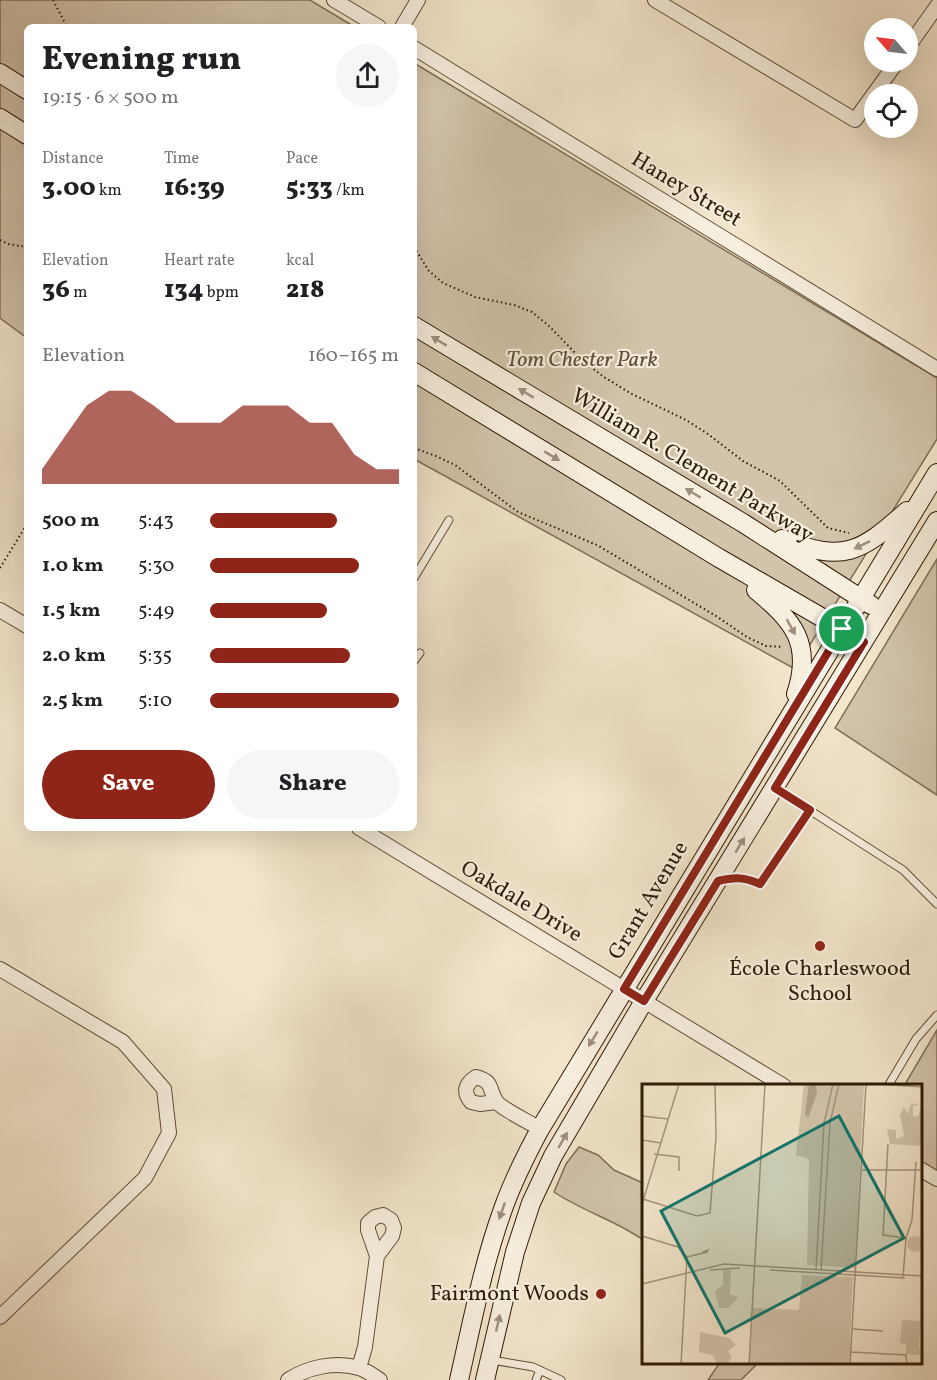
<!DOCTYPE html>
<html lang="en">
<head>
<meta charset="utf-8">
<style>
  :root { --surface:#fff; --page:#f6f6f6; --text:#202124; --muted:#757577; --accent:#8f2418 }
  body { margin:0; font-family:Vollkorn,serif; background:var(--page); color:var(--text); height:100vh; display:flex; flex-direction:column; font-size:22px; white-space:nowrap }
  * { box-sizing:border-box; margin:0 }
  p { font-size:20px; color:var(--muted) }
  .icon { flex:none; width:33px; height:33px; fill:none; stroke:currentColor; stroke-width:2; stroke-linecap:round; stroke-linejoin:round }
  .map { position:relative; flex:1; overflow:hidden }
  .drawer { position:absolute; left:24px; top:24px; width:393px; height:807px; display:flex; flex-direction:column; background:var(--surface); border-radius:9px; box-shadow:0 6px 24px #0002 }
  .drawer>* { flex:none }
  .needle { width:39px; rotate:298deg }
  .buttons { position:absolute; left:864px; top:18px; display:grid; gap:12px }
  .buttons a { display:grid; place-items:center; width:54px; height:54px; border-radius:50%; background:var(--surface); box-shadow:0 6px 24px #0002; font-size:30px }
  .pin { position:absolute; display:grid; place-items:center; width:51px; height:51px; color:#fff; margin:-26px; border:3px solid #fff; border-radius:50%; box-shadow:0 2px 6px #0007 }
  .round { display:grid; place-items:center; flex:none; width:63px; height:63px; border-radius:32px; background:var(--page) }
  .head { display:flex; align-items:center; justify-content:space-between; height:102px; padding:0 18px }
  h1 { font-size:33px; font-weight:800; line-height:45px }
  .figures { display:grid; grid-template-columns:repeat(3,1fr); gap:9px; height:102px; padding:6px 18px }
  .figures div { display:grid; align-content:center }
  .figures b { font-size:26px; font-weight:800 }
  .figures small { font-size:16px; font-weight:400 }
  .figures p { font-size:16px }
  .chart { height:168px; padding:12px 18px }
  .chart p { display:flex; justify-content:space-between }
  .chart svg { width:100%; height:108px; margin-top:6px; fill:var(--accent); opacity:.7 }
  .button { display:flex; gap:12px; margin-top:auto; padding:12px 18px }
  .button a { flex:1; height:69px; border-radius:36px; background:var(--accent); color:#fff; font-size:24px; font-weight:800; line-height:69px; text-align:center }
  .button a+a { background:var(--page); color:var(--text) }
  ul { padding:0 18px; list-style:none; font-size:20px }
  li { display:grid; grid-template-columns:96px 72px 1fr; align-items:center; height:45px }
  li i { height:15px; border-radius:8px; background:var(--accent) }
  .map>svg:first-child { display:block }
</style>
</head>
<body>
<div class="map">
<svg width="937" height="1380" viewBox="0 0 937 1380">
  <rect width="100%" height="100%" fill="#f3e6cc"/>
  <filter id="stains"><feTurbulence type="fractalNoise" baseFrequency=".00333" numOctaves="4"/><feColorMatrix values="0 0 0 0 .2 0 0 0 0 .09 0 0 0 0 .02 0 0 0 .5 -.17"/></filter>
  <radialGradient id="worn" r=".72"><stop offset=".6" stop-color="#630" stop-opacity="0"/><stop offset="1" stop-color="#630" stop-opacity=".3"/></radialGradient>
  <!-- green -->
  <path fill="#d2c4ab" stroke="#807059" stroke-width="1.5" d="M0,0h310l45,27h-328v311l-27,-20z
    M414,63l523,315v61l-142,230 -381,-210z
    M937,559v236l-102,-67z
    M937,1030v143l-16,-10 -1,-77h-16z
    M579,1147l19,8 16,15 29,13v57c-28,-20 -61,-29 -89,-48l12,-28z
    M719,1364h36l1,1 -15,15h-33z"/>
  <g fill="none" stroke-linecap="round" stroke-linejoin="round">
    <defs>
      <path id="lane" d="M414,578l35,-58
        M414,661l6,-8
        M775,788l128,82 34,34
        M722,880c15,-3 24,-2 38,4l51,-74
        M888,1086l28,-47 21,-24
        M492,1360l41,7 28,13
        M536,1380l4,-10"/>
      <path id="street" d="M334,0l45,27
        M655,0l200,120 42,-58
        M402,27l16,-27
        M908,47l29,-41
        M414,48l523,321
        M0,610l27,16
        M359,828l425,258
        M0,969l123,73 41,47 5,44 -24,45 -145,139
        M496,1102l-16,2 -9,-2c-8,-10 -6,-18 5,-25 18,5 12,11 20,24 4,7 35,22 44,28
        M920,1169l17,10
        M359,1368l6,-21 12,-91 15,-20 2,-8 -3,-8 -8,-5 -8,2 -7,6v7l9,26
        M288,1380c20,-13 47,-19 71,-12 7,2 15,8 21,12"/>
      <path id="secondary" d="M0,73l27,17
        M0,118l27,17
        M414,326l329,197 128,82
        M414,372l305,186 133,77
        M782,539c62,24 78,14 125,-28
        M756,590c37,31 57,53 40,104
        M459,1380c13,-57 24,-116 44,-171 10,-28 23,-54 37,-80l397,-656
        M485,1380l30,-128 16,-49 22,-47 91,-155 293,-480"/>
    </defs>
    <!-- lane casing -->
    <use href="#lane" stroke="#604e38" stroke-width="9"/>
    <!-- street casing -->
    <use href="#street" stroke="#604e38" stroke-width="16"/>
    <!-- secondary casing -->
    <use href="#secondary" stroke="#2f1c07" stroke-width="20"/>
    <!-- path -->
    <path stroke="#2f1c07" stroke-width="2" stroke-dasharray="1.5 3" stroke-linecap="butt" d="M53,0l14,27
      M27,211v37
      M0,240l8,4 19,3
      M414,247l15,24 14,12 32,14 39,8 18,7 17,14 35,36 20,15 26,16 56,27 22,14 35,27 37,20 48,47 21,5
      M414,448l22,8 19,9 63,47 79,33 119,71 31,21 19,9 17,1
      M0,568l27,-44"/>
    <!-- lane -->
    <use href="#lane" stroke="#f7efde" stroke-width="7"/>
    <!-- street -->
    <use href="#street" stroke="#f7efde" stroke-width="14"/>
    <!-- secondary -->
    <use href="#secondary" stroke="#f7efde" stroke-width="18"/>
  </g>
  <!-- one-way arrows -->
  <defs><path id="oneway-solid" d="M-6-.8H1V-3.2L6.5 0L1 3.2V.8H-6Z" transform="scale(1.5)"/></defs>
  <g fill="#9d907d">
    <use href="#oneway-solid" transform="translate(439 341) rotate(-149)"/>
    <use href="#oneway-solid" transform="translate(526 393) rotate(-149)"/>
    <use href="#oneway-solid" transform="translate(552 456) rotate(31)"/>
    <use href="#oneway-solid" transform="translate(693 493) rotate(-149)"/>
    <use href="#oneway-solid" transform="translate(862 545) rotate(154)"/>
    <use href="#oneway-solid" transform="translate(791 627) rotate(61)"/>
    <use href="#oneway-solid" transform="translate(740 845) rotate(-59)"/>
    <use href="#oneway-solid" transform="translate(593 1039) rotate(121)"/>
    <use href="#oneway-solid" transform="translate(563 1140) rotate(-60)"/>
    <use href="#oneway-solid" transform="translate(502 1211) rotate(109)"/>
    <use href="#oneway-solid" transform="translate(498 1323) rotate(-77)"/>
  </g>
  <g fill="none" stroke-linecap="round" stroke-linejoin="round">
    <defs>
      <path id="route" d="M842,629l22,13 -89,146 35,22 -50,74c-16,-7 -25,-7 -42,-3l-74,120 -20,-12z"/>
    </defs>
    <!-- route casing -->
    <use href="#route" stroke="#fff" stroke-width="12"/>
    <!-- route -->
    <use href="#route" stroke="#8f2418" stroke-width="8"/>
  </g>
  <!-- markers -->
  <g fill="#8f2418" stroke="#f7efde" stroke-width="2">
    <circle cx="820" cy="946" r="6"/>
    <circle cx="601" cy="1294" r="6"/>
  </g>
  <g text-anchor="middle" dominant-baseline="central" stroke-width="4.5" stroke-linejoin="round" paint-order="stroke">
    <!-- street labels -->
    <g font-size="22" fill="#2f1c07" stroke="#f7efde">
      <text transform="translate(686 190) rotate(31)">Haney Street</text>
      <text transform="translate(692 466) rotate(31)">William R. Clement Parkway</text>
      <text transform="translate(649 901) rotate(-59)">Grant Avenue</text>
      <text transform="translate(521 902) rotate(31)">Oakdale Drive</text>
    </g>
    <!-- park labels -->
    <g font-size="22" font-style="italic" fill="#604e38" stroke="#f7efde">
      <text x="582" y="360">Tom Chester Park</text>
    </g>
    <!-- poi labels -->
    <g font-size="22" fill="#2f1c07" stroke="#f7efde">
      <text x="820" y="969">École Charleswood<tspan x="820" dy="25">School</tspan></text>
      <text x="589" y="1294" text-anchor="end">Fairmont Woods</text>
    </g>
  </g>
  <!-- overview -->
  <g transform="translate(642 1084)">
    <rect width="280" height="280" fill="#f3e6cc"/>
    <path d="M162,0h60l-9,184 -48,-3 2,-106 -13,-4zM269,19l9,2 -7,1v11l5,-1 4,-9v39l-32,-2 -3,-15 9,1v9l8,-3 -4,-21 4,-8 4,7zM265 160a8 8 0 1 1 16 0a8 8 0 1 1-16 0ZM81,186h8l-1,24 8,3 -9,11h-10l-4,-17 8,-6zM160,191l51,2 -4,87h-100l4,-56 46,2zM260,236l19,1 -2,26 3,8 -16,-1v-10l-6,-1zM58,248l29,6 7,7 -8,6 4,6 -3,5 -11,2 -6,-9 -13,-3z" fill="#d2c4ab"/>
    <path d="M167,0h7l1,9 -9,25 -3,-4z" fill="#b0a189"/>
    <path fill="none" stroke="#a5957d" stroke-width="1.5" d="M236,0l45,3M0,32l26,3M0,56l19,3M246,60l-5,91 23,3M12,70l25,3v14M220,86h61M1,115l54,17 13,-3 6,-76 -1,-53M0,120l37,-120M0,152l36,11 9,10 -6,107M45,173l20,-5 1,-2 -5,2M68,186l30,-2M128,186l135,8M174,186l8,-147 9,-39M179,186l9,-147 9,-39M261,193l3,-39 6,-18 4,-58M0,200l82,-20 199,12M211,245l30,2M209,268l55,3 1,9M107,280l16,-280M208,280l16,-280"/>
    <path fill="#0f766e" fill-opacity="0.15" stroke="#0f766e" stroke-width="3" d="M197,32l65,122 -179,95 -64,-122z"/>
    <rect width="280" height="280" fill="none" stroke="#2f1c07" stroke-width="3"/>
  </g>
  <rect width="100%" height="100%" filter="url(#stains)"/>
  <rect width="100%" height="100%" fill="url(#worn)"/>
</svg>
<div class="buttons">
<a><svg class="needle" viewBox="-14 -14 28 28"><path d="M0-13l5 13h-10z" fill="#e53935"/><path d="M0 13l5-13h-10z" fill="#757577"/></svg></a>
<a><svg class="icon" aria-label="locate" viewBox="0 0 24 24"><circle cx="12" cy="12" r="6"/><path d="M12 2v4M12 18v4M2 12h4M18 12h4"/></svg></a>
</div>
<div class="pin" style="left:842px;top:629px;background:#1e9e55"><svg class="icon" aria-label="arrive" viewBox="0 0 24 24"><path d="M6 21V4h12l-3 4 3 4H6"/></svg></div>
<section class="drawer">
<div class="head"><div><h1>Evening run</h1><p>19:15 · 6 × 500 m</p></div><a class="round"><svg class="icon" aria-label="share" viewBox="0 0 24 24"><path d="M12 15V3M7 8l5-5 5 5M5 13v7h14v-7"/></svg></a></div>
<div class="figures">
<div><p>Distance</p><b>3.00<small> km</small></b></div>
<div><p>Time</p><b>16:39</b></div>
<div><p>Pace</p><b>5:33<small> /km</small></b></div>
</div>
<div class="figures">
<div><p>Elevation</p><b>36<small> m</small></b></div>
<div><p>Heart rate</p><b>134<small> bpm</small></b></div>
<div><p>kcal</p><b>218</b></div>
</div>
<div class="chart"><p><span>Elevation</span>160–165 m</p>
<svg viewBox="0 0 160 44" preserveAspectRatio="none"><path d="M0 44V38L10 25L20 12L30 6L40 6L50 12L60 19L70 19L80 19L90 12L100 12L110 12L120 19L130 19L140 32L150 38L160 38V44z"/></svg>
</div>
<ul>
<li><b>500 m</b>5:43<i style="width:67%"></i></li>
<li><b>1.0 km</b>5:30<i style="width:79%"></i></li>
<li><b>1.5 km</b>5:49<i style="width:62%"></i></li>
<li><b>2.0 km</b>5:35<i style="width:74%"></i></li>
<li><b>2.5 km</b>5:10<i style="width:100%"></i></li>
</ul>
<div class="button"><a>Save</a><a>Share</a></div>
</section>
</div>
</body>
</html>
